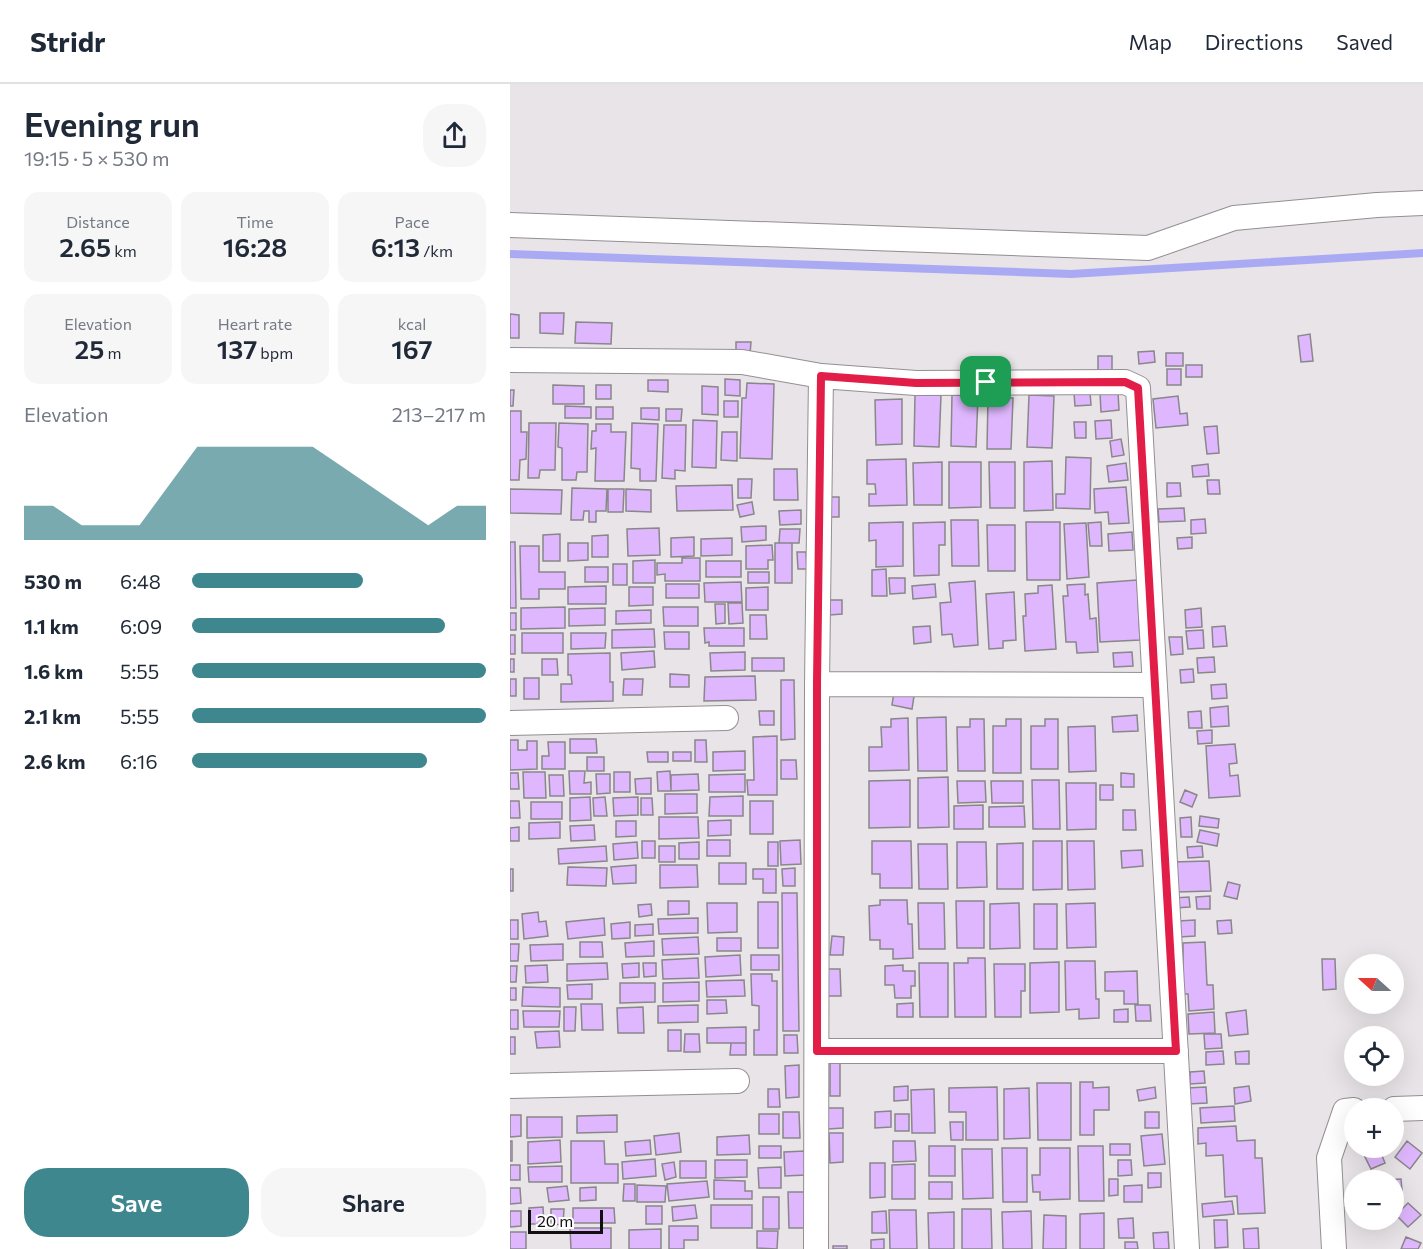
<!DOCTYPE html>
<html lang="en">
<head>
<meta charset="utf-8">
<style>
  :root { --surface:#fff; --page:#f6f6f7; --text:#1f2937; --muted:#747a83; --line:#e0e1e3; --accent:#3f878e }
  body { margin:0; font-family:Commissioner,sans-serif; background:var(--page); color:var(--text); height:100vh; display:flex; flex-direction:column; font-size:22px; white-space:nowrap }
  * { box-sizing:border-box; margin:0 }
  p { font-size:20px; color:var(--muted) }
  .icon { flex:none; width:33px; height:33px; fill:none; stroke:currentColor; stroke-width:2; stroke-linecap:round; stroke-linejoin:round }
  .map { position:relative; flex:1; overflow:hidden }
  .panel { display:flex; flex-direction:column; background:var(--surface); width:510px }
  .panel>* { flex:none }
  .needle { width:39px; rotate:291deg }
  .fabs { position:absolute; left:834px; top:870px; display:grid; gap:12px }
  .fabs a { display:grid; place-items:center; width:60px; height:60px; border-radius:50%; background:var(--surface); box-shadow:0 6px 24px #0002; font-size:30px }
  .scale { position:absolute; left:18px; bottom:15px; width:75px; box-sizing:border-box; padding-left:6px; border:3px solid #111011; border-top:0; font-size:16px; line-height:21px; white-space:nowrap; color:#111011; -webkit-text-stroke:4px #fff; paint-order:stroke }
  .pin { position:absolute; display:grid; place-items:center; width:51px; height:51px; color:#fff; margin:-26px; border-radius:12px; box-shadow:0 3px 9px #0006 }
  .round { display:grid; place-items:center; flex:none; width:63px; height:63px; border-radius:24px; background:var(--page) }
  .headline { display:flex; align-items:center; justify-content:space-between; height:102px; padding:0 24px }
  h1 { font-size:33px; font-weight:600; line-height:45px }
  .stats { display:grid; grid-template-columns:repeat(3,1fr); gap:9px; height:102px; padding:6px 24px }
  .stats div { display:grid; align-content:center; border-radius:15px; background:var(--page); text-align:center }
  .stats b { font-size:26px; font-weight:600 }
  .stats small { font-size:16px; font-weight:400 }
  .stats p { font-size:16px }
  .chart { height:168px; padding:12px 24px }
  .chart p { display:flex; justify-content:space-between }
  .chart svg { width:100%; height:108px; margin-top:6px; fill:var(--accent); opacity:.7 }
  .cta { display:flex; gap:12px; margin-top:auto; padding:12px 24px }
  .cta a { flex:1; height:69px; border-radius:24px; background:var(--accent); color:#fff; font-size:24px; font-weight:600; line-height:69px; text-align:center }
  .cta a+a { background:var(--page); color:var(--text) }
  ul { padding:0 24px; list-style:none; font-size:20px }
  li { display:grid; grid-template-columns:96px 72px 1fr; align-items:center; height:45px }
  li i { height:15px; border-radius:8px; background:var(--accent) }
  header { display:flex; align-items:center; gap:36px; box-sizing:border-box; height:84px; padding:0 30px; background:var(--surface); border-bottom:2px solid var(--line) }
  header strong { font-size:28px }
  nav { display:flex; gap:33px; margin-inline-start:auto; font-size:21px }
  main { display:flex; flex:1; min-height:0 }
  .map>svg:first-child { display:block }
</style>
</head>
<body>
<header>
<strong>Stridr</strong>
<nav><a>Map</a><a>Directions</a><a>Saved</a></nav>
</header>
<main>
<section class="panel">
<div class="headline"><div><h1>Evening run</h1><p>19:15 · 5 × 530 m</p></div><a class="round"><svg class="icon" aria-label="share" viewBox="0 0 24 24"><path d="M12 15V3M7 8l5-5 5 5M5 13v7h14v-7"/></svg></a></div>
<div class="stats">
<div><p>Distance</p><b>2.65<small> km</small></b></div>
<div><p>Time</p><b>16:28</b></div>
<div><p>Pace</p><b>6:13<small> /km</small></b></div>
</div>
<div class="stats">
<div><p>Elevation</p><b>25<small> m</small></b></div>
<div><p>Heart rate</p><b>137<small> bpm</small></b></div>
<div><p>kcal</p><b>167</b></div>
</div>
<div class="chart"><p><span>Elevation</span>213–217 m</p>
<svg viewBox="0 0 160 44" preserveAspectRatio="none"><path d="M0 44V30L10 30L20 38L30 38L40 38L50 22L60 6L70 6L80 6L90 6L100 6L110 14L120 22L130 30L140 38L150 30L160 30V44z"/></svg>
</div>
<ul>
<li><b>530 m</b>6:48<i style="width:58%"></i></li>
<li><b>1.1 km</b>6:09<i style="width:86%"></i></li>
<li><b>1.6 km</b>5:55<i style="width:100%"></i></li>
<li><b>2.1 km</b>5:55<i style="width:100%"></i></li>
<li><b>2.6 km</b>6:16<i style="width:80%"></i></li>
</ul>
<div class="cta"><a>Save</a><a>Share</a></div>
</section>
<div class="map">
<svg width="913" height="1165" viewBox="0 0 913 1165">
  <rect width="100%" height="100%" fill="#e8e4e7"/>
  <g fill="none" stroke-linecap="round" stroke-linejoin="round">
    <!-- stream -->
    <path stroke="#aaaaf4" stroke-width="8" d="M0,170l561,20 352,-21"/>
  </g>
  <!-- building -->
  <path fill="#dfb7fe" stroke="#89878a" stroke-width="1.5" d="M30,229h24l-1,21 -23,-1z
    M0,230l9,1v23h-9z
    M66,238l36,1 -1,21 -36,-1z
    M800,250l3,27 -12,1 -3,-26z
    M226,258h15l-1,12h-14z
    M644,267l1,11 -16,2 -1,-12z
    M656,269h17v13h-17z
    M588,272h14v16h-14z
    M676,281h16v12h-16z
    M657,285h14v16h-14z
    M215,295l15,1v16l-15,-1z
    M138,296h20v12l-20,-1z
    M237,299l27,1 -2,75 -32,-1 2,-60h4z
    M43,301l31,1v18h-31z
    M86,301h15v14h-15z
    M192,302l16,1v28l-16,-1z
    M0,306h4l-1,16h-3z
    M580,308l1,13 -16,1 -1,-13z
    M608,308l1,18 -18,2 -1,-19z
    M405,311h26l-2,52 -25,-1z
    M442,311l26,1 -2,51 -25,-1z
    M519,311l25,1 -2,52 -25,-1z
    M668,312l2,18 7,-1 1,12 -32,3 -3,-29z
    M478,313l25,1 -2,51h-24z
    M392,315v45l-26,1 -1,-45z
    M214,317h14v16h-14z
    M55,322l26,1v11h-26z
    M86,323h17v12h-17z
    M131,324h18v12l-18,-1z
    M156,325h16l-1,12h-15z
    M0,327h11v21h6l-1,27 -6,1 -1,20h-9z
    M183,336l24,1 -1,47 -24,-1z
    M601,336l1,18 -16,1 -1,-18z
    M564,338h12v16h-11z
    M19,339h27l-1,47h-15l-1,8h-11z
    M49,339l29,1 -1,48h-10l-1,8h-14v-32l-4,-1z
    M122,339l26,1 -2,57h-16v-12l-9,-1z
    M86,340h15v8h15l-2,49h-29l1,-33 -5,1 1,-18h4z
    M154,341h22l-1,46 -10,-1v9l-13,-1z
    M707,342l2,27 -12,1 -3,-27z
    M212,348h15v29l-16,-1z
    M611,355l3,16 -12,2 -2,-16z
    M556,373l25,1 -1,51 -34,-1v-14h9z
    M396,375l1,46 -38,1v-12h7l-1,-10h-8v-24z
    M542,377l1,49 -29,1v-49z
    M432,378v43h-28l-1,-42z
    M439,378h32v45l-32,1z
    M479,378h26v46h-25z
    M616,379l2,17 -19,2 -2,-16z
    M698,380l1,12 -16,1 -1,-11z
    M264,385h23l1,31h-24z
    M228,395h14l-1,19h-13z
    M697,396h12l1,14h-12z
    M657,399h13l1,13 -14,1z
    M222,401l1,25 -56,1 -1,-25z
    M616,403l3,36 -20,1 -1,-12 -13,1 -1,-24z
    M62,404l35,1 -1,22h-10v11h-7v-11h-5l-1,9h-12z
    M0,405l52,1 -1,24 -51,-1z
    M98,405h16l-1,23h-15z
    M116,405l25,1v22l-25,-1z
    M316,413h13v20h-12z
    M242,418l2,12 -14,3 -3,-12z
    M674,424l1,13 -26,1 -1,-13z
    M291,426v14l-21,1 -1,-14z
    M695,435l1,14 -15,1v-14z
    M441,436h27l1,46h-27z
    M393,438v44l-27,1v-27l-7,1v-18z
    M435,438v23h-6v30l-25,1 -1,-53z
    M516,438h34v58h-33z
    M591,438l1,24h-12l-2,-23z
    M576,439l3,54 -22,2 -3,-55z
    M477,441h28v46h-27z
    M256,442v14l-24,2 -1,-15z
    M149,444l1,27 -32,1 -1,-27z
    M270,445h20l-1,14h-20z
    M622,448l1,18 -24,1 -1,-17z
    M50,450v27h-17v-26z
    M98,451v22h-16v-21z
    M184,453v19l-23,1v-19z
    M682,453v11l-14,1 -1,-11z
    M222,454v17l-31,1v-17z
    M0,458h5l1,66h-6z
    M58,459h20v17l-20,1z
    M265,459h17v40h-17z
    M262,461l1,15h-5v9h-22v-23z
    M10,462h19v26h26v17h-26v10h-18z
    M287,468h9l1,17h-9z
    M172,474h18v23h-35v-7l-8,1v-12h25z
    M145,476v23h-22v-22z
    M196,477h35v16h-35z
    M103,480h14v21h-14z
    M75,483h23v15h-23z
    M376,485l1,27h-15v-26z
    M238,488h21v11h-21z
    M379,494h16v15l-15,1z
    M627,496l3,60 -40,2 -3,-59z
    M465,497l3,64 -24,2 -2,-13 -10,1 -2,-32 11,-1 -2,-19z
    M231,498l1,20h-37l-1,-19z
    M156,500h33v14h-33z
    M425,500l1,13 -23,2 -1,-13z
    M575,500v11l3,-1 2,25 6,-1 2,34 -21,1 -1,-11h-10l-3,-46h5l-1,-11z
    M542,501l4,64 -31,2 -2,-35h3l-1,-22 13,-1v-7z
    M96,502v18h-38v-17z
    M119,503h24v18l-24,1z
    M258,503v23h-22v-22z
    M504,508l2,48 -13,1v7l-14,1 -3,-55z
    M320,516h12v14l-12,1z
    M218,519h14l1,20 -14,1z
    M205,520h10v19l-9,1z
    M55,523v21l-44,1v-21z
    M153,523h35v19h-34z
    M95,524v17l-36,1v-17z
    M691,524l1,19 -16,1 -1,-18z
    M141,526v13l-35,1v-13z
    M0,529h6v17h-6z
    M240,531h16l1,24h-17z
    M420,542l1,16 -17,2 -1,-17z
    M715,542l2,20 -14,1 -1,-20z
    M194,544h40v18h-35v-4l-4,1z
    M144,545l1,18 -43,1v-18z
    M693,546l1,18 -16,1 -2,-18z
    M154,548h25v17h-24z
    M12,549h41v20h-41z
    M61,549h35l-1,15 -34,1z
    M0,551h5v19h-5z
    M659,553h13l1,17 -12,1z
    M144,567l1,16 -33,3 -1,-17z
    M235,568v18l-34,1 -1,-18z
    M622,568l1,14 -19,1 -1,-14z
    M100,569v29h3v19l-52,1v-18h11l-1,-9h-3v-21z
    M704,573l1,15 -17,1 -1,-15z
    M242,574h32v13h-32z
    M0,575h4v13h-4z
    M32,575h15l1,16h-16z
    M683,585l1,13 -13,1 -1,-13z
    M160,590l19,1v12h-19z
    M245,592l1,24 -52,1 1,-24z
    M14,594h15v21h-15z
    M0,595h6v17h-6z
    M114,595h19l-1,16h-19z
    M271,596h13l1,59 -14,1z
    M716,600l1,14 -15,1 -1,-14z
    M384,608l20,4 -2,13 -20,-4z
    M718,622l1,20 -18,1 -1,-19z
    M249,627h15v14h-14z
    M691,627l1,17h-13l-1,-16z
    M627,631l1,16 -25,1 -1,-15z
    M436,633l1,54h-29l-1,-53z
    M398,634l1,52 -40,1v-24h13l-1,-20h10v-8z
    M460,635h14l1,52h-27l-1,-44h13z
    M496,635h15v54h-28v-47h13z
    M535,635h13v50h-27v-43h14z
    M585,642l1,45 -27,1 -1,-45z
    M702,646v13l-14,1 -1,-13z
    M267,652v59h-29l-1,-15h7l-1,-43z
    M60,655h26l1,14h-27z
    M0,656h8v10h9v-9h10v28l-27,1z
    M185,656h11l1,22h-12z
    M38,658h17v27h-23v-13h7z
    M725,660l2,19 -8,1 1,12 8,-1 2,21 -31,2 -3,-52z
    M235,667v19l-32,1v-19z
    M137,668h21v10h-20z
    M163,668h18v9h-18z
    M77,673h17v14h-17z
    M271,676h15l1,19h-16z
    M59,687h16l-1,12 7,-1v12h-21z
    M160,687l1,20h-13l-1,-19z
    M13,688h22l1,26h-22z
    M104,688h16v20h-16z
    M0,689h8l1,16h-9z
    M611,689l13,1v13h-13z
    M86,690h14v19l-13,1z
    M188,690l1,16 -28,1v-16z
    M235,690v18h-36v-17z
    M39,691h14l1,21h-14z
    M438,693l1,50 -31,1v-50z
    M141,694v16h-15l-1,-15z
    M400,696v47l-41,1v-47z
    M522,696h27l1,49h-27z
    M447,697h28l1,21 -28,1z
    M481,697h32v22h-31z
    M556,699h30v46l-29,1z
    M590,701h13v15h-13z
    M675,706l12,5 -5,12 -12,-5z
    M155,710h32v19l-32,1z
    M233,712v20h-34l1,-19z
    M80,713l1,23 -21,1v-23z
    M95,713l2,19h-13l-1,-18z
    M128,713v18l-24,1 -1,-18z
    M131,714h11l1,17h-12z
    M0,717h9l1,17h-10z
    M240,717h23v33h-23z
    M21,718h31v17h-31z
    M473,721v24h-29v-23z
    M514,722l1,21h-36v-20z
    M613,726h12l1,20h-13z
    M690,732l19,3 -1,9 -19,-2z
    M149,733h39l1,21 -40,1z
    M681,733l1,20h-11l-1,-19z
    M221,736v15l-23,1v-15z
    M106,737h20v15l-20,1z
    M50,738v16l-31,1v-16z
    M84,741l1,15 -24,1 -1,-15z
    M9,743v14h-9v-13z
    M690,746l19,4 -2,12 -20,-4z
    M197,756h23v16h-23z
    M290,756l1,24 -20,1 -1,-24z
    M132,757h13v17h-13z
    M362,757h39l1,47h-32v-14h-8z
    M523,757h29v48l-29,1z
    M557,757h27l1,48 -27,1z
    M127,758l1,16 -24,2 -1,-16z
    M189,758v17h-20v-16z
    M258,758h10v24h-10z
    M447,758h29l1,45 -30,1z
    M513,759v46h-26v-45z
    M408,760h29l1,45h-29z
    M96,762l1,15 -48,3 -1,-15z
    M149,762h16v16h-16z
    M692,762l1,11 -15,1 -1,-11z
    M632,766l1,16 -21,2 -1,-17z
    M699,777l2,30 -34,1 -5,-30z
    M209,779h27v21h-27z
    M126,781v18l-23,1 -2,-17z
    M150,781h37l1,22 -38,1z
    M58,783l39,1 -1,18 -39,-1z
    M285,784v18h-12l-1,-17z
    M0,785h3v22h-3z
    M243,785h23v24h-13v-14h-10z
    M718,798l12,3 -3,14 -13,-3z
    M272,809h15l2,138h-16z
    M700,812v13h-13l-1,-12z
    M679,813l1,10 -16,1v-10z
    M370,816h27l1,24h4l1,34 -20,1v-10h-13v-9h-10l-1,-34 11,-1z
    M158,817h21v13l-21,1z
    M446,817h28v47h-27z
    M248,818h20v46h-20z
    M197,819h30v29l-29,1z
    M408,819h26l1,46h-26z
    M509,819l1,45 -30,1v-45z
    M585,819l1,44 -29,1 -1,-44z
    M141,820l1,11 -13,2 -1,-12z
    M524,820h23v45h-23z
    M28,828l1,10 7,-1 2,15 -24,3 -2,-25z
    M94,834l1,17 -37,4 -2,-17z
    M188,834v15l-39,1 -1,-15z
    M0,836h8v19h-8z
    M685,836v16l-16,1 -1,-16z
    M721,836l1,13 -14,1 -1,-13z
    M120,838v16l-18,1 -1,-15z
    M143,840v11l-18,1v-11z
    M322,852l12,1 -1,18h-13z
    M188,853l1,17 -36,1 -1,-16z
    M207,854h24v13h-24z
    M144,857v15l-28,1 -1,-14z
    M70,858h22l1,15h-23z
    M695,858l2,43h6l1,24 -25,2 -1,-17h-5v-51z
    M0,860h9l-1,17h-8z
    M53,860v16l-32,1 -1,-16z
    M230,871l1,20 -35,2 -1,-20z
    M241,871h28v15h-28z
    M188,874l1,20 -36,1 -1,-19z
    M458,874h17l1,59h-31l-1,-54h14z
    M812,875h13l1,30 -13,1z
    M555,877h30l1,38h3v19l-20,1v-10l-13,1z
    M549,878v50l-29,1v-50z
    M97,879l1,16 -41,2v-17z
    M129,879v14l-16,1 -1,-14z
    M133,879h13v13l-12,1z
    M409,879h29v54h-28z
    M484,880h31v27h-4v26h-26z
    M37,881l1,17 -22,1 -1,-17z
    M393,881v6h12v15h-4v12h-16l-1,-13h-9v-19z
    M0,882h7l-1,16h-6z
    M317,885h13l1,27h-14z
    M627,887l1,33h-14v-13h-19v-19z
    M241,890h21v7h5v74h-23v-25h5v-24l-7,-1z
    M234,896l1,16 -38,1 -1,-16z
    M189,898v19l-36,1v-19z
    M110,899h35v19l-35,1z
    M82,900v15h-24l-1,-14z
    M13,903l37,1v19l-38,-1z
    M0,904h6v12h-6z
    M197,916h19l1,13 -20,1z
    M403,919v14h-16v-13z
    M71,920h21l1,26h-21z
    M188,921v17l-40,1v-17z
    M625,921h15l1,16h-15z
    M54,923h12l-1,24h-11z
    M133,923l1,26h-26l-1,-25z
    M618,925v13h-14v-12z
    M0,926h8v19h-8z
    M736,926l2,24 -19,2 -3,-23z
    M13,927h37l-1,16h-35z
    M704,928l1,21 -26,1 -1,-20z
    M236,943v16h-39v-15z
    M158,946h13v21h-13z
    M49,947l1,16 -23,1 -2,-16z
    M175,950h14l1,18h-16z
    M694,950h17l1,14 -17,1z
    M274,951h13l1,18h-14z
    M0,953h5v17h-5z
    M221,959h15v12h-16z
    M713,967l1,13 -18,1v-13z
    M739,967v13h-13l-1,-12z
    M320,979h10v33h-10z
    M289,981v32l-13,1 -1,-32z
    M694,987l1,12 -15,1v-12z
    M570,998h13v6l16,-1v23h-15v25h-14z
    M527,999h34v57h-33z
    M398,1002v14l-14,1v-14z
    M739,1002l2,15 -16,3 -1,-16z
    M487,1003l1,53h-32v-28h-17v-24z
    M645,1003l1,11 -17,3 -2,-11z
    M696,1003l1,16 -20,1 -1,-16z
    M519,1004l1,50 -26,1v-50z
    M258,1005h11l1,18h-12z
    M424,1005l1,44h-23l-1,-43z
    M724,1022l1,15 -34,2 -1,-15z
    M318,1024h15v20l-15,1z
    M381,1027v16l-16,1v-16z
    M273,1028h16l1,26h-17z
    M635,1028h14v16h-14z
    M249,1030h20v20h-20z
    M385,1030h14v17h-14z
    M0,1031h11v21l-11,1z
    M107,1031v17l-40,1v-17z
    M17,1033h35v20l-35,1z
    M440,1038h13v18h-12z
    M726,1042l1,15 18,-1v18h7l3,55 -27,1 -1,-18 -12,1 -2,-42 -17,1v-13l-8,1v-16z
    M169,1049l2,19 -25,3 -2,-19z
    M319,1049h14v29l-13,1z
    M652,1050l3,30 -21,2 -3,-30z
    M239,1051l1,19 -33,1v-18z
    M50,1056l1,22 -33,2v-22z
    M140,1056l1,14 -25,2 -1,-14z
    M0,1057h2v20h-2z
    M61,1057h33l1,23h13v19h-47z
    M383,1057h22l1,20 -23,1z
    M897,1057l15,12 -12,16 -15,-12z
    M600,1060h20v11h-20z
    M249,1062h22v12h-22z
    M419,1062h26v30h-26z
    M568,1062h25l1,55h-25z
    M492,1064h25v54h-24z
    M530,1064h30v51l-30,1v-8h-7l-1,-17h8z
    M869,1064l6,15 -14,6 -7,-14z
    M452,1065h30l1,49 -30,1z
    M295,1067l1,24 -21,1 -1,-24z
    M145,1075l1,17 -33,3 -1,-17z
    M205,1076h32v17l-32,1z
    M608,1076h13l1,15 -14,1z
    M170,1077h26v17h-26z
    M164,1078l2,15 -11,3 -3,-16z
    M360,1079h15v34l-15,1z
    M405,1080v35h-23v-34z
    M0,1081h10v15h-10z
    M52,1082v16h-33l-1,-15z
    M271,1083v21h-22l-1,-20z
    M638,1089h13v14l-13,1z
    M599,1095h9v16l-9,1z
    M891,1095l1,11h-8v-10h-14z
    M204,1096l31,1v10h7v8h-38z
    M197,1097l2,16 -40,4 -2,-17z
    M419,1098h23v17h-23z
    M114,1100h11v17h-12z
    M127,1101l29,1 -1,16h-28z
    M632,1101v17h-18v-16z
    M57,1102l2,14 -20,2 -2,-14z
    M86,1103v13l-16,1v-13z
    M0,1104h10l1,15 -11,1z
    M278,1108h20v36h-19z
    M253,1113h16v32h-16z
    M722,1117l2,13 -31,3 -1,-13z
    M898,1119l13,12 -13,12 -12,-12z
    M185,1121l2,13 -24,3 -1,-14z
    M201,1121h41v23h-41z
    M136,1122h16v18h-16z
    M33,1123l1,17h-15v-16z
    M63,1124h41l1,15h-42z
    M41,1125h13l-1,16 -12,-1z
    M452,1125h29l1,40h-30z
    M379,1126h27l1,39h-27z
    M0,1127h11v15l-11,1z
    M376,1127l1,22h-15v-21z
    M521,1127l1,38h-29l-1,-37z
    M444,1128v37h-25l-1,-36z
    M594,1129v36h-24v-35z
    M534,1131l22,1v33h-23z
    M623,1134l1,20h-15l-1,-19z
    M704,1136h13l1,27 -13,1z
    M853,1136h19l-7,9z
    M159,1142h29v14h-14v9h-15z
    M60,1144h41v21h-40z
    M748,1144l1,21h-15l-1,-20z
    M151,1145v20h-32v-19z
    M247,1147h21l-1,18 -20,-1z
    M0,1148h16v17h-16z
    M658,1148l1,17h-15l-1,-16z
    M896,1153l15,6 -3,6h-17z
    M374,1155v10h-13v-9z
    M615,1158h12l1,7h-13z
    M323,1162h14v3h-14z"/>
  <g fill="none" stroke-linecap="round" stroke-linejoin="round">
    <defs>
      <path id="minor" d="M0,141l638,23 86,-30 143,-13 46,-2
        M0,276l232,2 79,14 95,7 209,-1 13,6 49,861
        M307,600l338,1
        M0,639l216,-5
        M307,967h359
        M0,1002l227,-5
        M884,1025l29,-1
        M306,1165l1,-565 4,-308
        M824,1165l-5,-91 16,-47 9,-1"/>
    </defs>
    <!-- minor casing -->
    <use href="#minor" stroke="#938f92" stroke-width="26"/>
    <!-- minor -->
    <use href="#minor" stroke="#fff" stroke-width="24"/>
  </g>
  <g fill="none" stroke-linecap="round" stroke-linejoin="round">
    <defs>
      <path id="route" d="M311,292l95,7 209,-1 13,6 38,663h-359v-367z"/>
    </defs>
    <!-- route casing -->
    <use href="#route" stroke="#fff" stroke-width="12"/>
    <!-- route -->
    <use href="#route" stroke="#e11d48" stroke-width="8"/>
  </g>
</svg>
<div class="fabs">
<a><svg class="needle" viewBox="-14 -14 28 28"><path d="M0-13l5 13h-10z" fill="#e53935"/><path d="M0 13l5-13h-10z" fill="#747a83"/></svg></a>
<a><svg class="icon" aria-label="locate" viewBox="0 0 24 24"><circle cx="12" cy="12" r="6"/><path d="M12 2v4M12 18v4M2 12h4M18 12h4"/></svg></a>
<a>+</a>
<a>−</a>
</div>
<div class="scale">20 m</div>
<div class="pin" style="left:476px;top:298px;background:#1e9e55"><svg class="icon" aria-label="arrive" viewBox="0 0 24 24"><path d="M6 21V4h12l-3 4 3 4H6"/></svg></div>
</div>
</main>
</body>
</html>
